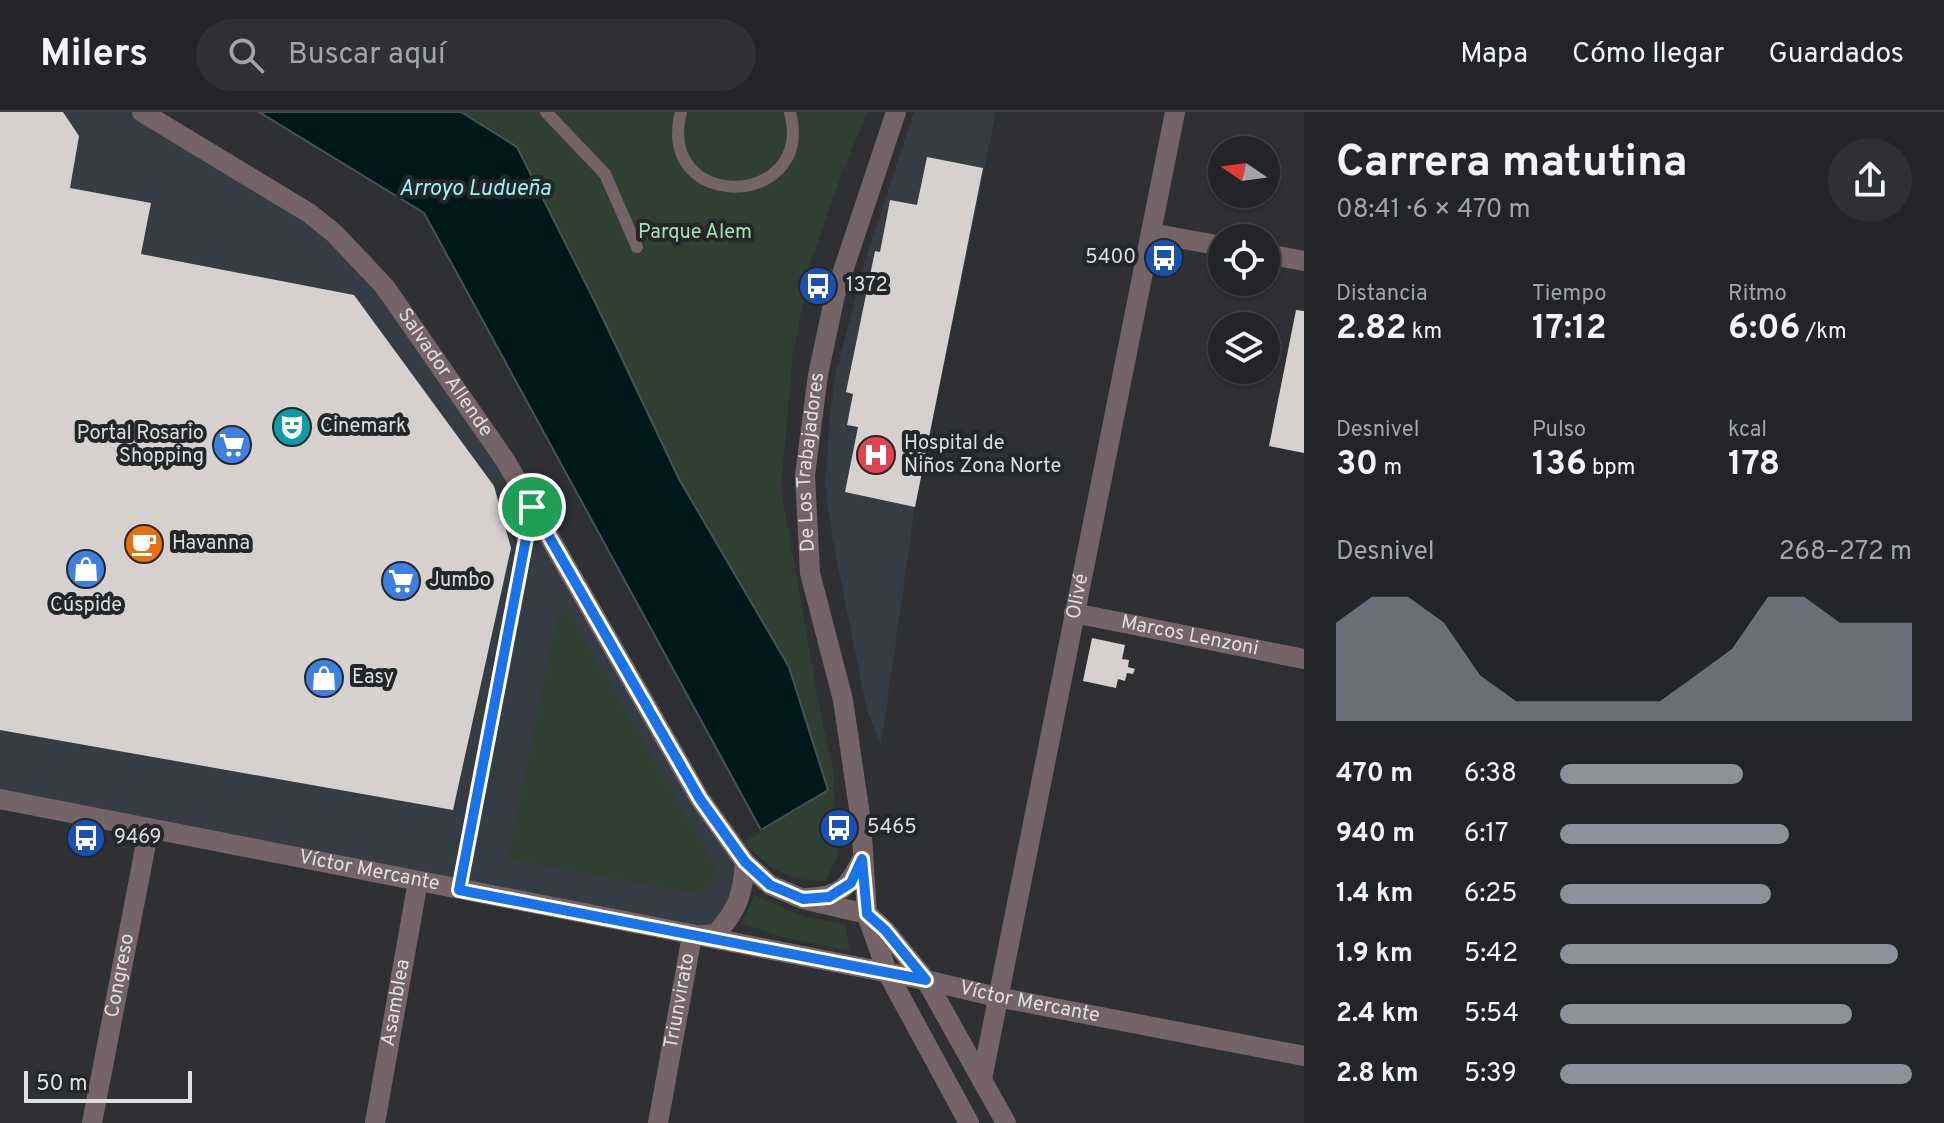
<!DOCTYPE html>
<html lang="es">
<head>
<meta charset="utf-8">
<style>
  :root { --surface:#222427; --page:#2e3033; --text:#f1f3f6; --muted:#a2a4a7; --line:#3f4144; --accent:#8c9099 }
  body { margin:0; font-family:Overpass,sans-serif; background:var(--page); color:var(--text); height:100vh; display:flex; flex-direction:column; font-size:30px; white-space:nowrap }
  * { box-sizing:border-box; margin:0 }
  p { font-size:26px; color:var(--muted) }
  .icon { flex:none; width:44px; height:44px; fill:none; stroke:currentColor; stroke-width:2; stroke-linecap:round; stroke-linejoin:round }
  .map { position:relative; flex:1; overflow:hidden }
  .side { display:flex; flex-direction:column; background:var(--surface); width:640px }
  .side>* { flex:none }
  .needle { width:52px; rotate:283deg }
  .controls { position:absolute; left:1208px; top:24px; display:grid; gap:16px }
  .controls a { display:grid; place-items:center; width:72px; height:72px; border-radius:50%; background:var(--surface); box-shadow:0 2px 6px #0004,0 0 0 2px var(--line); font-size:40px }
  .scale { position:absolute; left:24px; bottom:20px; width:168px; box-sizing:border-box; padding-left:8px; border:4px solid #dddfe1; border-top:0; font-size:22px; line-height:28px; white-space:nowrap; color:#dddfe1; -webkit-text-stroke:6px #24272a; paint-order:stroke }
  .pin { position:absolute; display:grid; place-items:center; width:68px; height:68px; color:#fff; margin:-34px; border:4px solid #fff; border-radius:50%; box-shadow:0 2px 8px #0007 }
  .round { display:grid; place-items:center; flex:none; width:84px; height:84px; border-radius:42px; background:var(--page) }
  .overview { display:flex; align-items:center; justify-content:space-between; height:136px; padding:0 32px }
  h1 { font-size:44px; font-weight:700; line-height:60px }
  .figures { display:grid; grid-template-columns:repeat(3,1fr); gap:12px; height:136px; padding:8px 32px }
  .figures div { display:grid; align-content:center }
  .figures b { font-size:34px; font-weight:700 }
  .figures small { font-size:22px; font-weight:400 }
  .figures p { font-size:22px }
  .chart { height:224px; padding:16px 32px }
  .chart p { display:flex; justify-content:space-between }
  .chart svg { width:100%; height:144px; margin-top:8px; fill:var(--accent); opacity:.7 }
  ul { padding:0 32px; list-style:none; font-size:26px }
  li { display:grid; grid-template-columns:128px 96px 1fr; align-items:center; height:60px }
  li i { height:20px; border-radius:10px; background:var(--accent) }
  header { display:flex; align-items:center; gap:48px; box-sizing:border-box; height:112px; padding:0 40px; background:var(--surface); border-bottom:2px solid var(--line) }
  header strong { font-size:38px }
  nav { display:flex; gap:44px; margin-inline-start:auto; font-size:28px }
  .search { width:560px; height:72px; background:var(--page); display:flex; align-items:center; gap:20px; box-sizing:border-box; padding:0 28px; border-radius:44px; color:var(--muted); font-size:30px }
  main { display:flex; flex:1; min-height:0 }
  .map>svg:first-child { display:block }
</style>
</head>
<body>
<header>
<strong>Milers</strong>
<div class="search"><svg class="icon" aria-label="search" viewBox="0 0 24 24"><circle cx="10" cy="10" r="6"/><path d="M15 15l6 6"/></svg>Buscar aquí</div>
<nav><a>Mapa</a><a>Cómo llegar</a><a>Guardados</a></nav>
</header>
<main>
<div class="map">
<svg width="1304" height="1011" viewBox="0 0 1304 1011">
  <rect width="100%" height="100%" fill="#2e3034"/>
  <!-- built -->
  <path fill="#353c44" d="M0,0h142l167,101 76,74 360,575 -29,72 -716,-135z
    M914,0h82l-81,395 -34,239 -14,-36 -35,-173 -7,-53 4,-58 7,-55 33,-123z"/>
  <!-- green -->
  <path fill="#2f4032" d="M461,0h407l-23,53 -34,96 -19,100 -11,128 41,232 11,46 4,90 -11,24c-41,0 -54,-12 -83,-38l85,-53 -39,-123 -110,-188 -83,-175 -79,-157z
    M567,497l153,265 -15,21 -198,-36 50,-242z
    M754,783l51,22 40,7 5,27 -68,-14 -40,-14z"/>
  <!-- water -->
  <path fill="#01181a" stroke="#435456" stroke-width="2" d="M259,0h202l56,35 79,157 83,175 110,188 39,123 -67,40 -337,-617z"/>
  <!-- building -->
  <path fill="#d6d1ce" d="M0,0h63l16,24 -9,52 81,15 -10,51 213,41 140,191 17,62 -58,262 -453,-80z
    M927,45l56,11 -68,339 -70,-15 13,-65 -11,-2 6,-31 -7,-2 29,-141 5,1 10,-52 27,5z
    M1296,198l8,1v142l-35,-7z
    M1092,526l33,7 -3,14 7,1 -1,7 7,2 -2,5 -6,-1 -2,8 -7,-2 -2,9 -33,-7z"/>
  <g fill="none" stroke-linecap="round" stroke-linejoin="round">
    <!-- service -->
    <path stroke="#756467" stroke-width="12" d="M546,0l59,62 32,73
      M681,0c-26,101 135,98 109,0
      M459,778l73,-382"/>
    <!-- minor -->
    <g stroke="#756467" stroke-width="20">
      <path d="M1151,121l71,13"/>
      <path d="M1266,142l38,7"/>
      <path id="s1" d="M1074,501l230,46"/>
      <path d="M806,786c33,-1 42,-9 56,-39"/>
      <path id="s2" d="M867,802l-6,-92 -18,-122 -33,-127 -5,-98 13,-100 17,-80 61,-183"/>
      <path id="s3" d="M926,868l71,17 307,59"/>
      <path id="s4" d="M982,967l193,-967"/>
      <path id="s5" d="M92,1011l57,-295"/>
      <path id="s6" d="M375,1011l43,-242"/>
      <path id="s7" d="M658,1011l34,-187 24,-2c22,-25 27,-40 29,-72"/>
    </g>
    <!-- tertiary -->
    <g stroke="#756467" stroke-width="20">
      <path id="s8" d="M142,0l167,101 25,20 51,54 120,173 195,339 45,63 25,23 33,14 64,15 18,16 41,50 80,143"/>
      <path id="s9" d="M0,687l926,181"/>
      <path d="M868,806l19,54 82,151"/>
    </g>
  </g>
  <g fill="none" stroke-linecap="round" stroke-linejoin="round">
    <defs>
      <path id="route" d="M532,395l168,292 45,63 25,23 33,14 26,-2 22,-14 11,-24 5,55 18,16 41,50 -467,-90z"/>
    </defs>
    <!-- route casing -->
    <use href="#route" stroke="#fff" stroke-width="16"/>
    <!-- route -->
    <use href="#route" stroke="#1a73e8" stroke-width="10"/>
  </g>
  <!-- icons -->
  <defs>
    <symbol id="bus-disc" viewBox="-11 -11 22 22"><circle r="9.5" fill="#1a4fb4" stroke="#24272a"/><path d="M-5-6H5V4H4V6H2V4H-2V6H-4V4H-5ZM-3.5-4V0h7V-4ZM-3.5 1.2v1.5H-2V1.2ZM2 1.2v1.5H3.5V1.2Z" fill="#fff"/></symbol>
    <symbol id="theatre-disc" viewBox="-11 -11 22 22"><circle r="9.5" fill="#0f9aa8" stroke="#24272a"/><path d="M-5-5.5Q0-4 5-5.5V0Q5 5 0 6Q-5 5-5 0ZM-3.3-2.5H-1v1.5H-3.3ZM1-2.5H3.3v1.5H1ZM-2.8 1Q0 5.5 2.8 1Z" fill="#fff"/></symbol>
    <symbol id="supermarket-disc" viewBox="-11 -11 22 22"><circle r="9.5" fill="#3f7fe0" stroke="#24272a"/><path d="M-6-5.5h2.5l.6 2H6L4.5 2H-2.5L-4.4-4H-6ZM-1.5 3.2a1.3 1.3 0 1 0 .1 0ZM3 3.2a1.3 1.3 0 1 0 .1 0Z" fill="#fff"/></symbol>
    <symbol id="hospital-disc" viewBox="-11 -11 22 22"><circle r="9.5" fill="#e0444e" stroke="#24272a"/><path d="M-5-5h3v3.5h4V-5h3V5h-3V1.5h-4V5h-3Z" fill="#fff"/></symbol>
    <symbol id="cafe-disc" viewBox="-11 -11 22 22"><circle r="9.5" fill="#e8710a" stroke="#24272a"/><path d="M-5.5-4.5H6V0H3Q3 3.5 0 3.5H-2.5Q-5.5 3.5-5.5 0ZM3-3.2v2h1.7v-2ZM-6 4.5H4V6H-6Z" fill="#fff"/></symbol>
    <symbol id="shop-disc" viewBox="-11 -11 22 22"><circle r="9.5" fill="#3f7fe0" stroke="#24272a"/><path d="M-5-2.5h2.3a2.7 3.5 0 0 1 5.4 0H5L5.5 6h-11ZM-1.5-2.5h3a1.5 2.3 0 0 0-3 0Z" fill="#fff"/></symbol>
  </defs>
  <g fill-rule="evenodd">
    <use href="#bus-disc" x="1142" y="124" width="44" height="44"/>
    <use href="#bus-disc" x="796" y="152" width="44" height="44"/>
    <use href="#theatre-disc" x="270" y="293" width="44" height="44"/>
    <use href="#supermarket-disc" x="210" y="311" width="44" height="44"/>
    <use href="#hospital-disc" x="854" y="321" width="44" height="44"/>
    <use href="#cafe-disc" x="122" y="410" width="44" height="44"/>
    <use href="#shop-disc" x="64" y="435" width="44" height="44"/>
    <use href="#supermarket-disc" x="379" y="447" width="44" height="44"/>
    <use href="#shop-disc" x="302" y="544" width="44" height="44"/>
    <use href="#bus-disc" x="817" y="694" width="44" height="44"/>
    <use href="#bus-disc" x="64" y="704" width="44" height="44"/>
  </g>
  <g text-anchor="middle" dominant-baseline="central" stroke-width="8" stroke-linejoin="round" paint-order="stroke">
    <!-- park labels -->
    <g font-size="20" fill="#abdfb3" stroke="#24272a">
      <text x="695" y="121">Parque Alem</text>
    </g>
    <!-- poi labels -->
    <g font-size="20" fill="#dddfe1" stroke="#24272a" text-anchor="start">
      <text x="1136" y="146" text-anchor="end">5400</text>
      <text x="846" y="174">1372</text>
      <text x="320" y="315">Cinemark</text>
      <text x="204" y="322" text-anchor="end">Portal Rosario<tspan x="204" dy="23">Shopping</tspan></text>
      <text x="904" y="332">Hospital de<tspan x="904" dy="23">Niños Zona Norte</tspan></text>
      <text x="172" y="432">Havanna</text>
      <text x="429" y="469">Jumbo</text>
      <text x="86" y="494" text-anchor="middle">Cúspide</text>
      <text x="352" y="566">Easy</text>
      <text x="867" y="716">5465</text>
      <text x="114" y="726">9469</text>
    </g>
    <!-- street labels -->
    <g font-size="20" fill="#dddfe1" stroke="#24272a">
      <text stroke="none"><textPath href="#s8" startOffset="406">Salvador Allende</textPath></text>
      <text stroke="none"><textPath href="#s2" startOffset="458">De Los Trabajadores</textPath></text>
      <text stroke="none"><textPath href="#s4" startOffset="492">Olivé</textPath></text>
      <text stroke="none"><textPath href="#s1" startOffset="118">Marcos Lenzoni</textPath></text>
      <text stroke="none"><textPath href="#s9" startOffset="376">Víctor Mercante</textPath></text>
      <text stroke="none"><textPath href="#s5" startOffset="150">Congreso</textPath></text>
      <text stroke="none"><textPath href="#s6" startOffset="122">Asamblea</textPath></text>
      <text stroke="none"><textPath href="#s7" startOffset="124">Triunvirato</textPath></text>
      <text stroke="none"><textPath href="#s3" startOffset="106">Víctor Mercante</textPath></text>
    </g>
    <!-- water labels -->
    <g font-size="22" font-style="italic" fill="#9df1f6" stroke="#24272a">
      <text x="475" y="77">Arroyo Ludueña</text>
    </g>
  </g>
</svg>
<div class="controls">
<a><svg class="needle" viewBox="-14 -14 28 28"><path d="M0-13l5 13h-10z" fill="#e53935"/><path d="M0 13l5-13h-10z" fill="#a2a4a7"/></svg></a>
<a><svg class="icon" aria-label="locate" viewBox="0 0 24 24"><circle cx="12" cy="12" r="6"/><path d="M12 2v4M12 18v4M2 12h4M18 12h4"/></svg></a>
<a><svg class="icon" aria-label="layers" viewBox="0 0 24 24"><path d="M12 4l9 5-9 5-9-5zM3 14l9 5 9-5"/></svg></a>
</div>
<div class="scale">50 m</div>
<div class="pin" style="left:532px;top:395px;background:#1e9e55"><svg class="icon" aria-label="arrive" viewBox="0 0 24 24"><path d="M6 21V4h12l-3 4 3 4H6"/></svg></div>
</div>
<section class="side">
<div class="overview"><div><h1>Carrera matutina</h1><p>08:41 · 6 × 470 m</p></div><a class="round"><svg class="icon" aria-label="share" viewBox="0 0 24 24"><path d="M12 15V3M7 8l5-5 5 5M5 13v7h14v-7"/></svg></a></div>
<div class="figures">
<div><p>Distancia</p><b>2.82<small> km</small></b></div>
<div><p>Tiempo</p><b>17:12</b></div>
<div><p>Ritmo</p><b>6:06<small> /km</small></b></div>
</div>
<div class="figures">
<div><p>Desnivel</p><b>30<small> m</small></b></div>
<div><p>Pulso</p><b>136<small> bpm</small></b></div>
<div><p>kcal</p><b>178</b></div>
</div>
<div class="chart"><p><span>Desnivel</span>268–272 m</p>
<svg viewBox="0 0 160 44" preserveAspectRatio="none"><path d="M0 44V14L10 6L20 6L30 14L40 30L50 38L60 38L70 38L80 38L90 38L100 30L110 22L120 6L130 6L140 14L150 14L160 14V44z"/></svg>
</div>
<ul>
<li><b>470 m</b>6:38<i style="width:52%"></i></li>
<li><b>940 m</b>6:17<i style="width:65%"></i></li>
<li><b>1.4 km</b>6:25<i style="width:60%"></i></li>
<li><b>1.9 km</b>5:42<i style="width:96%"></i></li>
<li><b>2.4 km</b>5:54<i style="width:83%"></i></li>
<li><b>2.8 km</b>5:39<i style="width:100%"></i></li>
</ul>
</section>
</main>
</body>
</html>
